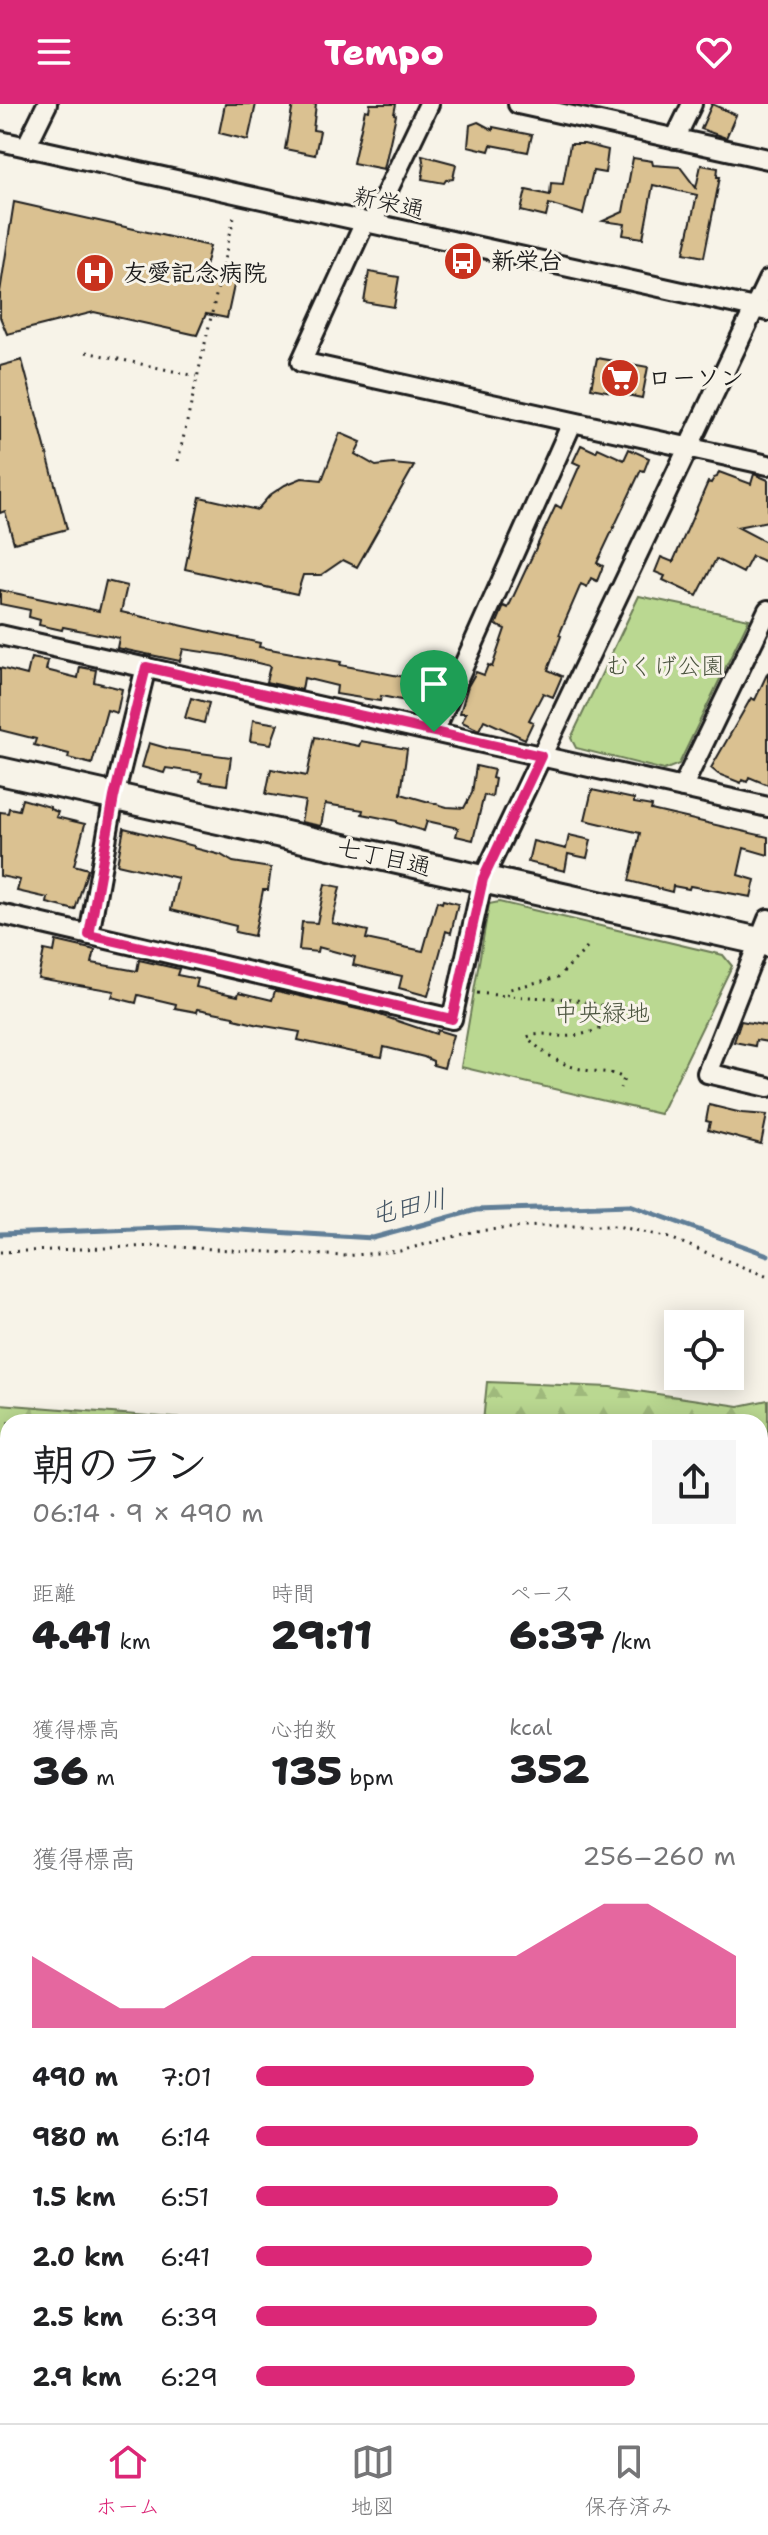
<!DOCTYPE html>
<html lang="ja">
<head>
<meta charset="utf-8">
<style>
  :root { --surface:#fff; --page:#f6f6f6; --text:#202124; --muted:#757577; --line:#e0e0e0; --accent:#db2777 }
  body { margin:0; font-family:"Shantell Sans","Klee One",sans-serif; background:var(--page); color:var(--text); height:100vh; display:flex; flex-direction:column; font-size:30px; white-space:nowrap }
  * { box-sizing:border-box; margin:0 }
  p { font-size:26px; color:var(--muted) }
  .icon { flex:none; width:44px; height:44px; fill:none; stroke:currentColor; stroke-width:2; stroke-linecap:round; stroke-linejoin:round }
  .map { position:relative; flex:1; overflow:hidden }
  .side { position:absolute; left:0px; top:1310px; width:768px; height:1010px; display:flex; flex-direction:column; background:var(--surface); border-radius:24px 24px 0 0; box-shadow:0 4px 20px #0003 }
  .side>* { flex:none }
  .tools { position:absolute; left:664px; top:1206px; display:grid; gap:16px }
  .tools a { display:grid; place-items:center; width:80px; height:80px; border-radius:0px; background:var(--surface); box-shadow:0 4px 20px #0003; font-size:40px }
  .pin { position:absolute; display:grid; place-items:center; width:68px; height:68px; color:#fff; margin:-82px -34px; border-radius:50% 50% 50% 0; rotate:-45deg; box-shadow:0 0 8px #0007 }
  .pin .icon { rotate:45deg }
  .round { display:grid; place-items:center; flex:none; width:84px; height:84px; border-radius:0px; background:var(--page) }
  .headline { display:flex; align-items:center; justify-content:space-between; height:136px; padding:0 32px }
  h1 { font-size:44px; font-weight:800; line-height:60px }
  .stats { display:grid; grid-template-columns:repeat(3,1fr); gap:12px; height:136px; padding:8px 32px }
  .stats div { display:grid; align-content:center }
  .stats b { font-size:40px; font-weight:800 }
  .stats small { font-size:22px; font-weight:400 }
  .stats p { font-size:22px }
  .chart { height:224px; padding:16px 32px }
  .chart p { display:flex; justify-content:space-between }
  .chart svg { width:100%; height:144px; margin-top:8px; fill:var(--accent); opacity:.7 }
  ul { padding:0 32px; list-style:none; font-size:26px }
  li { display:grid; grid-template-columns:128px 96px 1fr; align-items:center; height:60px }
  li i { height:20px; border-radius:10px; background:var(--accent) }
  header { display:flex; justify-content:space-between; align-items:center; height:104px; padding:0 32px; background:var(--accent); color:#fff; font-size:36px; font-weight:800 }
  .tab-bar { display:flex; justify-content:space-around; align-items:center; height:112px; border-top:2px solid var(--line); background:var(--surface); font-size:22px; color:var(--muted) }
  .tab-bar a { display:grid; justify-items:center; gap:4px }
  .tab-bar .on { color:var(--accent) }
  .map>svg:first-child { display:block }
</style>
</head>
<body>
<header><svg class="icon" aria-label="menu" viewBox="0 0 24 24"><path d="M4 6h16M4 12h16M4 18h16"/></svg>Tempo<svg class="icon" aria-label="heart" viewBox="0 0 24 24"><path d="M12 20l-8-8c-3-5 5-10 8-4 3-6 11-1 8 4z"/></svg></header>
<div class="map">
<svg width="768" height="2319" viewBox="0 0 768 2319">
  <defs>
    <pattern id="forest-firs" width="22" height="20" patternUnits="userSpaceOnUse" patternTransform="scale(2)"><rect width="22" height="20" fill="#bad891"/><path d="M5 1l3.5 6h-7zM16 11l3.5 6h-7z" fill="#9fb97c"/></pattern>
  </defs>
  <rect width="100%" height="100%" fill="#f7f3e8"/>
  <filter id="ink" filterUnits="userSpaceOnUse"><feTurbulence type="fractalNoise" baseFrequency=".0125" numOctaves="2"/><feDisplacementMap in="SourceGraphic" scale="16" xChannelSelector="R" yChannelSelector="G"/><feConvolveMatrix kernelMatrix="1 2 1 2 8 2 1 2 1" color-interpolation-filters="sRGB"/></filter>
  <g filter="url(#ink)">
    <!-- green -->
    <path fill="#bad891" stroke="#6b7a56" stroke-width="2" d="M639,492l110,23 -70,145 -15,6 -88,-22 -5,-10z
      M499,798l224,53 9,11 -72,148 -199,-47 28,-163z"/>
    <!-- forest -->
    <path fill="url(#forest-firs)" stroke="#6b7a56" stroke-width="2" d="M487,1278l123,5 129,19 29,-6v150l-8,-1v-127h-277z
      M0,1300l223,18h-215v285l-8,-2z
      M768,2211v108h-51l4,-7h39v-84z"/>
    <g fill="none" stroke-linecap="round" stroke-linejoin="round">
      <!-- stream -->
      <path stroke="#607e97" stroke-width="5" d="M0,1130l190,-7 183,11 103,-28 154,-5 138,50"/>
    </g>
    <!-- building -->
    <path fill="#dac191" stroke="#1c1c1c" stroke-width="2" d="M225,0h31l-8,36 -29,-7z
      M293,0h23l-3,26 7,1 -5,24 -30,-6z
      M370,0h26l-2,10 2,1 -12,54 -31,-6 12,-53 4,1z
      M712,0l24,11 -10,23 -25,-9z
      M478,18l15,8v-3l39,8 -4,17 -37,-7 -2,6 -21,-5 2,-21z
      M570,40h14l24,6 -3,23 -12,-2 -10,43 -34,-10 -3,13 -25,-6 5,-21 24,5 1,-12 12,1z
      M422,51l34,9 -3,15 -7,1 -2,3 -22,-4 2,-12z
      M633,54l19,3 1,4 27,2 16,21 5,-23 17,3 -1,9h3l-16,80 -20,-4 13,-58 -44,-10 -10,53 -20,-3 2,-11 -22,-3 20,-9z
      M14,98l196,44 -7,29 32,6 -8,37 -21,-4 -9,21 -103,-23 -87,22 -7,-17v-25z
      M369,168l30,5 -5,30 -30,-5z
      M597,254l51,9 -6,31 -51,-10z
      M22,256l45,169 -53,14 -9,-32 -5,2v-147z
      M340,329l21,9 -6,12 21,12 17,-2 21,2 -57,101 -14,-7 -22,15h-18l-6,19 -112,-25 15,-72 57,13 13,-15 15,-10 17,-7 20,2z
      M581,341l15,7 2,-4 26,12 5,-11 20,9 -5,13 -3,-1 -44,93 6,3 -6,15 -6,-3 -4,9 -6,-3 -22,51 2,1 -13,34 14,6 -9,21 -10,-4 -14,27 4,2 -8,17 -41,-19 -5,10 -17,-8 4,-9h-6l8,-27 8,-14 8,3 4,-10 4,2 13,-38 -9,-4 8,-19 4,2 48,-103 5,3 19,-43 -7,-3z
      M719,368l32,12 3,-10 14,6v41l-31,6 31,16v20l-16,-7 -9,17 -27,-14 -19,37 -34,-16 2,-4 -10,-4 6,-15 12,5 35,-80 3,1 3,-5 3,-1z
      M106,477l21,5 -6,26 139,31 -1,4 82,15 -1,3 86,16 -5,23 -40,-8 -1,5 -44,-7 1,-8 -33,-8 -2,12 -36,-8 4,-16 -46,-11 -41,-6 -3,12 -63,-13 2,-10 -56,-11 -1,3 -23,-5 1,-5 -11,-3 1,-7 -30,-6v-14l99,21z
      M31,554l17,3 -2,9 32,8 2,-11 16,3 -2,12 28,7 -5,24 -10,-3 -15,54 -24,-6 1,-4 -35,-9 2,-6 -36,-9v-62l27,7z
      M768,568v113l-19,-8 -2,5 -5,-2 -1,3 -23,-9 -7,-6 40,-70 4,2z
      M191,594l18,5 -5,20 -19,-5z
      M253,616l25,4 -7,20 -21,-3z
      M315,633l44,9 2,-5 46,8 -6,45 46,13 17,1 8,-15 4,-27 18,4 -2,8 3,1 -3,18 -8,-2 -11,45 -17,-4 2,-8 -31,-7 -3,10 -27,-8v-2l-35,-7 1,-4 -38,-6 -4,22 -20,-4 4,-21 -39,-7 5,-25 36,7z
      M149,639l21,6 61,8 -4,28 -27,-4 2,-8 -36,-5 -2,5 -22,-6z
      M592,686l42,9v4l18,3 -1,4 117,27v18l-24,-7 -6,27 17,5 -4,17 -61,-11 -1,3 -16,-3 -1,6 -43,-11 11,-48 -55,-13z
      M22,695l28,8v2l8,3 -2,5 29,7 -11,41 14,4 -13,41 -28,-7 1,-5 -31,-7 3,-11 -20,-4v-64l8,1 1,-5 10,2z
      M124,724l70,18v2l27,7 12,7 38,6 -3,22h-5l-9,46 -19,-4 1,-6 -65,-16 7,-32 -61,-14z
      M569,731l22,5 -4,18 -19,-4 -3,17 -37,-9 5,-21 33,8z
      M325,780l15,3 -8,36 36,8 -2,8 57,12 14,-50 5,2 1,-3 15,4 -7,29 -5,-2 -18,65 -29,-8 3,-12 -49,-11 2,-8 -37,-10 -1,5 -18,-2 3,-28 15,1z
      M56,837l39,9 -3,13 45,8 2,-11 40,9 -2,6 21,4 -2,8 42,9 1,-4 33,8 3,-9h2l94,21 65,22 1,-4 16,5 -9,33 -11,-3v-4l-9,-4 -40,-10 -2,10 -30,-5 -54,-12 2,-8 -41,-7 -25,-6v-3l-36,-7 -1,3 -22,-4 1,-4 -38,-9 -2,8 -24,-6 2,-6 -76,-13 6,-28 10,2z
      M741,917l27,5v16l-12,-2 -1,6 -21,-4z
      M709,1001l33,8 25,2 -6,29 -53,-14 2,-8 -4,-1z"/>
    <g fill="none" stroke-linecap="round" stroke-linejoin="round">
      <defs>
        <path id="street" d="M518,0l250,55
          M675,35l17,-35
          M0,37l768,170
          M26,43l21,-43
          M365,118l-64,140 467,103
          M372,119l57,-119
          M0,531l768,172
          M434,628l138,-309
          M682,684l86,-178
          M0,810l452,105 31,-140 285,-599
          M768,815l-61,154 61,14
          M89,831l25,-138 32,-130"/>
        <path id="secondary" d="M0,667l768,172"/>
      </defs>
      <!-- street casing -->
      <use href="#street" stroke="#1c1c1c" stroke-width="24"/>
      <!-- secondary casing -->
      <use href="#secondary" stroke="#1c1c1c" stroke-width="32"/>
      <!-- path -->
      <path stroke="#1c1c1c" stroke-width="3" stroke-dasharray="2 6" stroke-linecap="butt" d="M86,248l110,24
        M178,357l56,-244
        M587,844l-29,29 -48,12 -3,7 65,3 47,10 10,-1 3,8c-20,8 -40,18 -61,20 -19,2 -23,-6 -44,1 15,15 33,28 54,32 16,4 31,1 43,10l-4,9
        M477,889l29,3
        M0,1148l158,-6 186,10 56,-5 75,-20 64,-5h78l53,12 98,39"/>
      <!-- street -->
      <use href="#street" stroke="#f7f3e8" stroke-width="18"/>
      <!-- secondary -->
      <use href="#secondary" stroke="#f7f3e8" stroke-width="26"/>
    </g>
  </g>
  <g fill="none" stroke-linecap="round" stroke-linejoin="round" filter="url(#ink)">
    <defs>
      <path id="route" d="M146,563l395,89 -58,123 -31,140 -363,-84 25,-138z"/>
    </defs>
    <!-- route casing -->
    <use href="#route" stroke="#fff" stroke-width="16"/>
    <!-- route -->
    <use href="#route" stroke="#db2777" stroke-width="10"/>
  </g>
  <!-- icons -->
  <defs>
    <symbol id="bus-disc" viewBox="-11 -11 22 22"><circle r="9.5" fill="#c8321e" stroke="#f7f3e8"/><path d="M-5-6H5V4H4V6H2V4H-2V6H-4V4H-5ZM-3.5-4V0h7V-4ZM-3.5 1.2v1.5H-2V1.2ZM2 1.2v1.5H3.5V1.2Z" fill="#fff"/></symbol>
    <symbol id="hospital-disc" viewBox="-11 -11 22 22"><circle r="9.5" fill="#c8321e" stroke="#f7f3e8"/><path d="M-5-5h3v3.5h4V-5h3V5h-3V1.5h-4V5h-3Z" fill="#fff"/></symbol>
    <symbol id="supermarket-disc" viewBox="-11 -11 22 22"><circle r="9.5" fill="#c8321e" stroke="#f7f3e8"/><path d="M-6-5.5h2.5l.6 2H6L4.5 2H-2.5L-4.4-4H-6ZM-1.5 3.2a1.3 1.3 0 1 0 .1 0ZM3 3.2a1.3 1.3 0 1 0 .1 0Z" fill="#fff"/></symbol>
  </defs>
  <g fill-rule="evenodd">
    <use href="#bus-disc" x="441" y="135" width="44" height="44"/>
    <use href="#hospital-disc" x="73" y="147" width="44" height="44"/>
    <use href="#supermarket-disc" x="598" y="252" width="44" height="44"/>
  </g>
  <g text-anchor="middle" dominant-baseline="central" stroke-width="6" stroke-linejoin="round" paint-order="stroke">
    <!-- street labels -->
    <g font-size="24" fill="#1c1c1c" stroke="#f7f3e8">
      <text transform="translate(389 99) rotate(13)">新栄通</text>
      <text transform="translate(384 753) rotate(13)">七丁目通</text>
    </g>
    <!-- poi labels -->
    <g font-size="24" font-weight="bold" fill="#1c1c1c" stroke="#f7f3e8" text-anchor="start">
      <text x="491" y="157">新栄台</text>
      <text x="123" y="169">友愛記念病院</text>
      <text x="648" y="274">ローソン</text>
    </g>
    <!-- park labels -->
    <g font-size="24" fill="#4b543f" stroke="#f7f3e8">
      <text x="665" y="562">むくげ公園</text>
      <text x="602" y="909">中央緑地</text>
    </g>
    <!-- water labels -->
    <g font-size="26" font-style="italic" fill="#445564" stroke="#f7f3e8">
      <text transform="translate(408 1102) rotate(-13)">屯田川</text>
    </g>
  </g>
</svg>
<div class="tools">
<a><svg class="icon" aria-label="locate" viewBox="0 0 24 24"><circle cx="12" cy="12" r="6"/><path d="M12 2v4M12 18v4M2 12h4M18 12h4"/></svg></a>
</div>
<div class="pin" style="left:434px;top:628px;background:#1e9e55"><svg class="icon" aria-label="arrive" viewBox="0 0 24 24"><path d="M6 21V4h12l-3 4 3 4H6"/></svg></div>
<section class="side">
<div class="headline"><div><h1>朝のラン</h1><p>06:14 · 9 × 490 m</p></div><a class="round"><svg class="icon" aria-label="share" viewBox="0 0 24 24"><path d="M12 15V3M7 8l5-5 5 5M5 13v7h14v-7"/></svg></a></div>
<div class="stats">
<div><p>距離</p><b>4.41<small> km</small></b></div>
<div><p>時間</p><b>29:11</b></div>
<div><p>ペース</p><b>6:37<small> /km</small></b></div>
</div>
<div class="stats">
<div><p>獲得標高</p><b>36<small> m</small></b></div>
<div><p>心拍数</p><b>135<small> bpm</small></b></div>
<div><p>kcal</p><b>352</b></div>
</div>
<div class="chart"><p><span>獲得標高</span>256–260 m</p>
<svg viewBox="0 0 160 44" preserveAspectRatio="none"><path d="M0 44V22L10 30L20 38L30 38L40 30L50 22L60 22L70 22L80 22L90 22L100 22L110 22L120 14L130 6L140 6L150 14L160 22V44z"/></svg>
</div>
<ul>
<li><b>490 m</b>7:01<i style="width:58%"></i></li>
<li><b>980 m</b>6:14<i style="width:92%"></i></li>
<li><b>1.5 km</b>6:51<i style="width:63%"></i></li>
<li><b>2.0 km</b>6:41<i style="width:70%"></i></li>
<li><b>2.5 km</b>6:39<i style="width:71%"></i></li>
<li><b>2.9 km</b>6:29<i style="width:79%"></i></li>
</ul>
</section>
</div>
<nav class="tab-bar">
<a class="on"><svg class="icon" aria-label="home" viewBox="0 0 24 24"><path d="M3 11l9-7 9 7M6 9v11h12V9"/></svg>ホーム</a>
<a><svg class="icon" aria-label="map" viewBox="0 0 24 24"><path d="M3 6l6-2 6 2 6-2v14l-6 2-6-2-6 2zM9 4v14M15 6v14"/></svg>地図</a>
<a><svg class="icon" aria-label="saved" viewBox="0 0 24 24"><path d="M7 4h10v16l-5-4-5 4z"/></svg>保存済み</a>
</nav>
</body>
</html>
